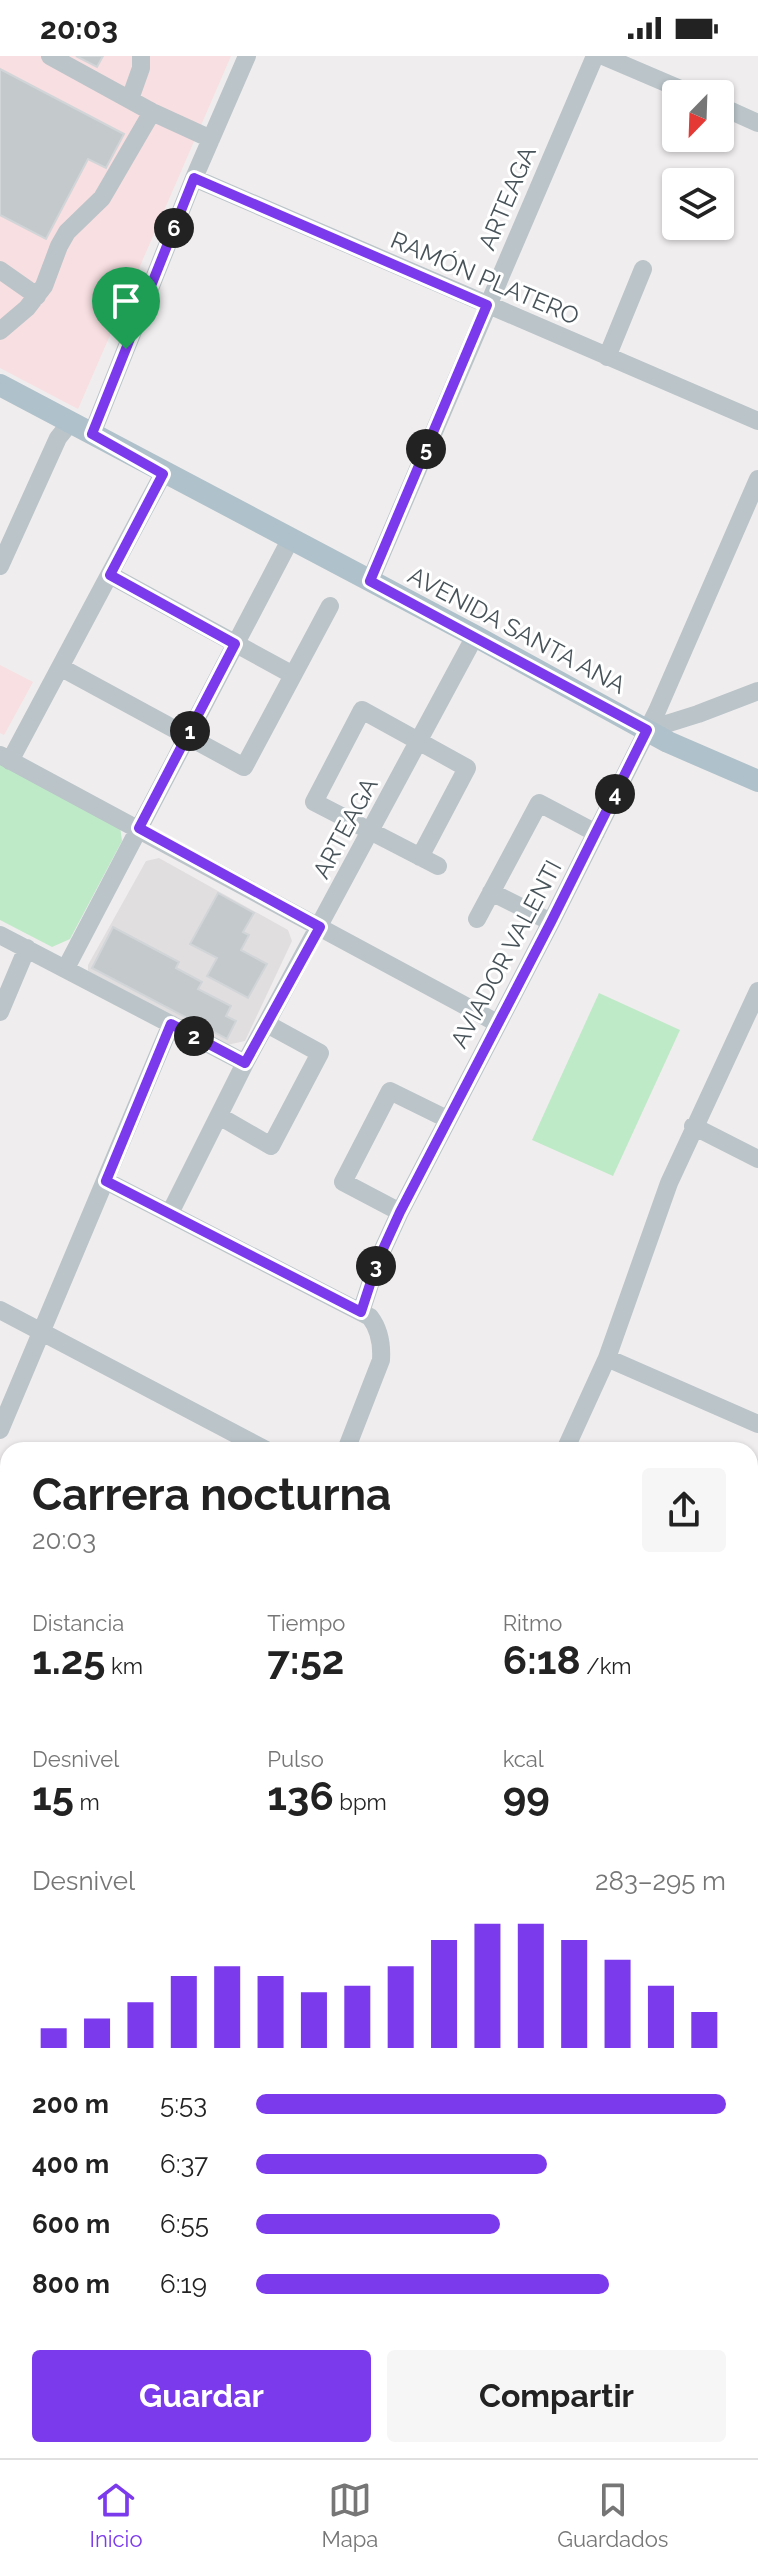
<!DOCTYPE html>
<html lang="es">
<head>
<meta charset="utf-8">
<style>
  :root { --surface:#fff; --page:#f6f6f6; --text:#222; --muted:#767676; --line:#e0e0e0; --accent:#7c3aed }
  body { margin:0; font-family:Raleway,sans-serif; background:var(--page); color:var(--text); height:100vh; display:flex; flex-direction:column; font-size:30px; white-space:nowrap }
  * { box-sizing:border-box; margin:0 }
  p { font-size:26px; color:var(--muted) }
  .icon { flex:none; width:44px; height:44px; fill:none; stroke:currentColor; stroke-width:2; stroke-linecap:round; stroke-linejoin:round }
  .map { position:relative; flex:1; overflow:hidden }
  .sheet { position:absolute; left:0px; top:1386px; width:758px; height:1016px; display:flex; flex-direction:column; background:var(--surface); border-radius:24px 24px 0 0; box-shadow:0 2px 6px #0004 }
  .sheet>* { flex:none }
  .needle { width:52px; rotate:203deg }
  .fabs { position:absolute; left:662px; top:24px; display:grid; gap:16px }
  .fabs a { display:grid; place-items:center; width:72px; height:72px; border-radius:8px; background:var(--surface); box-shadow:0 2px 6px #0004; font-size:40px }
  .pin { position:absolute; display:grid; place-items:center; width:68px; height:68px; color:#fff; margin:-82px -34px; border-radius:50% 50% 50% 0; rotate:-45deg; box-shadow:0 0 8px #0007 }
  .pin .icon { rotate:45deg }
  .km { position:absolute; width:40px; height:40px; margin:-20px; border-radius:50%; background:#222; color:#fff; font-size:22px; line-height:40px; text-align:center }
  .round { display:grid; place-items:center; flex:none; width:84px; height:84px; border-radius:8px; background:var(--page) }
  .headline { display:flex; align-items:center; justify-content:space-between; height:136px; padding:0 32px }
  h1 { font-size:44px; font-weight:700; line-height:60px }
  .stats { display:grid; grid-template-columns:repeat(3,1fr); gap:12px; height:136px; padding:8px 32px }
  .stats div { display:grid; align-content:center }
  .stats b { font-size:40px; font-weight:700 }
  .stats small { font-size:22px; font-weight:400 }
  .stats p { font-size:22px }
  .chart { height:224px; padding:16px 32px }
  .chart p { display:flex; justify-content:space-between }
  .chart svg { width:100%; height:144px; margin-top:8px; stroke:var(--accent); stroke-width:6 }
  .primary-button { display:flex; gap:16px; margin-top:auto; padding:16px 32px }
  .primary-button a { flex:1; height:92px; border-radius:8px; background:var(--accent); color:#fff; font-size:32px; font-weight:700; line-height:92px; text-align:center }
  .primary-button a+a { background:var(--page); color:var(--text) }
  ul { padding:0 32px; list-style:none; font-size:26px }
  li { display:grid; grid-template-columns:128px 96px 1fr; align-items:center; height:60px }
  li i { height:20px; border-radius:10px; background:var(--accent) }
  .status { display:flex; justify-content:space-between; align-items:center; height:56px; padding:0 40px; background:var(--surface); direction:ltr }
  .status svg { height:22px; fill:currentColor }
  .menu { display:flex; justify-content:space-around; align-items:center; height:112px; border-top:2px solid var(--line); background:var(--surface); font-size:22px; color:var(--muted) }
  .menu a { display:grid; justify-items:center; gap:4px }
  .menu .active { color:var(--accent) }
  .map>svg:first-child { display:block }
</style>
</head>
<body>
<div class="status"><b>20:03</b><svg viewBox="0 0 49 12"><path d="M0 12V9h3v3zM5 12V6h3v6zM10 12V3h3v9zM15 12V0h3v12zM26 1h20v11H26zM47 4h2v5h-2z"/></svg></div>
<div class="map">
<svg width="758" height="2402" viewBox="0 0 758 2402">
  <rect width="100%" height="100%" fill="#f0edee"/>
  <!-- education -->
  <path fill="#e1dedf" d="M159,802l129,72 4,11 -47,100 -18,4 -139,-74v-6l58,-104z"/>
  <!-- medical -->
  <path fill="#f8dfe1" d="M0,0h231l-153,353 -78,-41z
    M0,609l33,17 -29,53 -4,-2z"/>
  <!-- green -->
  <path fill="#bfeac8" d="M0,704l120,66 2,15 -52,98 -18,8 -52,-27z
    M599,937l81,37 -67,146 -81,-36z"/>
  <g fill="none" stroke-linecap="round" stroke-linejoin="round">
    <!-- stream -->
    <path stroke="#8fe0e3" stroke-width="5" d="M0,1936l8,3
      M562,2394l4,8"/>
  </g>
  <!-- building -->
  <path fill="#c4c9cc" stroke="#d2d5d8" stroke-width="2" d="M76,0h27l-6,11z
    M0,13l124,65 -18,34 -18,-9 -42,80 -46,-24z
    M218,837l36,20 -11,19 6,3 -8,15 26,14 -19,34 -41,-22 10,-18 -27,-14z
    M113,871l66,35 -3,6 26,14 -4,7 33,17 -5,10 10,5 -9,18 -135,-71z
    M77,2394h48l8,8h-64z"/>
  <g fill="none" stroke-linecap="round" stroke-linejoin="round">
    <!-- minor -->
    <path stroke="#bac4c9" stroke-width="18" d="M50,0l102,56 59,27
      M603,0l89,38
      M130,43l11,-31v-12
      M720,50l38,17
      M194,122l564,243
      M0,214l37,26
      M0,275l27,-23 17,-22 15,-40 8,-14 35,-34 50,-86
      M607,301l36,-88
      M92,378l102,-256 53,-122
      M0,510l58,-128 12,-15
      M110,519l183,100
      M370,525l225,-525
      M60,611l184,100 86,-161
      M647,674l51,-16 60,-23
      M0,699l497,268
      M10,705l153,-287
      M420,801l47,-89 -105,-58 -48,92 124,64
      M491,836l60,30
      M477,863l62,-116 57,30
      M0,879l245,128
      M66,912l224,-428
      M0,956l27,-64
      M219,1060l52,30 49,-93 -53,-29
      M693,1070l65,33
      M106,1125l264,136c10,13 12,27 11,43l-35,90
      M400,1156l-57,-30 47,-91 57,28
      M170,1157l75,-150 230,-427
      M0,1254l266,140
      M361,1256l17,-52 22,-48 151,-290 106,-211 101,-232
      M607,1302l151,66
      M0,1374l171,-406
      M565,1394l42,-92 62,-175 89,-192
      M0,1439l8,4
      M750,1591l8,-20
      M0,1618l8,5
      M750,1673l8,3
      M750,1711l8,-20
      M0,1713l8,5
      M0,1799l8,4
      M750,1857l8,4
      M750,2012l7,11 -7,17
      M0,2241l8,8
      M750,2272l8,11
      M750,2317l8,-5
      M154,2394l8,8
      M422,2394l4,8
      M717,2394l6,8
      M351,2402l17,-8"/>
    <!-- major -->
    <path stroke="#afc1ca" stroke-width="22" d="M0,329l475,251 193,106 90,39"/>
  </g>
  <g fill="none" stroke-linecap="round" stroke-linejoin="round">
    <defs>
      <path id="route" d="M194,122l293,127 -117,276 277,149 -96,192 -151,290 -22,48 -17,52 -255,-131 65,-157 74,39 75,-136 -181,-99 96,-184 -125,-69 53,-101 -71,-40z"/>
    </defs>
    <!-- route casing -->
    <use href="#route" stroke="#fff" stroke-width="16"/>
    <!-- route -->
    <use href="#route" stroke="#7c3aed" stroke-width="10"/>
  </g>
  <g text-anchor="middle" dominant-baseline="central" stroke-width="6" stroke-linejoin="round" paint-order="stroke">
    <!-- street labels -->
    <g font-size="24" fill="#475359" stroke="#fff">
      <text transform="translate(507 142) rotate(-67)">ARTEAGA</text>
      <text transform="translate(485 222) rotate(23)">RAMÓN PLATERO</text>
      <text transform="translate(517 574) rotate(28)">AVENIDA SANTA ANA</text>
      <text transform="translate(345 772) rotate(-62)">ARTEAGA</text>
      <text transform="translate(506 898) rotate(-62)">AVIADOR VALENTI</text>
    </g>
  </g>
</svg>
<div class="fabs">
<a><svg class="needle" viewBox="-14 -14 28 28"><path d="M0-13l5 13h-10z" fill="#e53935"/><path d="M0 13l5-13h-10z" fill="#767676"/></svg></a>
<a><svg class="icon" aria-label="layers" viewBox="0 0 24 24"><path d="M12 4l9 5-9 5-9-5zM3 14l9 5 9-5"/></svg></a>
</div>
<div class="pin" style="left:126px;top:293px;background:#1e9e55"><svg class="icon" aria-label="arrive" viewBox="0 0 24 24"><path d="M6 21V4h12l-3 4 3 4H6"/></svg></div>
<b class="km" style="left:190px;top:675px">1</b>
<b class="km" style="left:194px;top:980px">2</b>
<b class="km" style="left:376px;top:1210px">3</b>
<b class="km" style="left:615px;top:738px">4</b>
<b class="km" style="left:426px;top:393px">5</b>
<b class="km" style="left:174px;top:172px">6</b>
<section class="sheet">
<div class="headline"><div><h1>Carrera nocturna</h1><p>20:03</p></div><a class="round"><svg class="icon" aria-label="share" viewBox="0 0 24 24"><path d="M12 15V3M7 8l5-5 5 5M5 13v7h14v-7"/></svg></a></div>
<div class="stats">
<div><p>Distancia</p><b>1.25<small> km</small></b></div>
<div><p>Tiempo</p><b>7:52</b></div>
<div><p>Ritmo</p><b>6:18<small> /km</small></b></div>
</div>
<div class="stats">
<div><p>Desnivel</p><b>15<small> m</small></b></div>
<div><p>Pulso</p><b>136<small> bpm</small></b></div>
<div><p>kcal</p><b>99</b></div>
</div>
<div class="chart"><p><span>Desnivel</span>283–295 m</p>
<svg viewBox="0 0 160 44" preserveAspectRatio="none"><path d="M5 44V38M15 44V35M25 44V30M35 44V22M45 44V19M55 44V22M65 44V27M75 44V25M85 44V19M95 44V11M105 44V6M115 44V6M125 44V11M135 44V17M145 44V25M155 44V33"/></svg>
</div>
<ul>
<li><b>200 m</b>5:53<i style="width:100%"></i></li>
<li><b>400 m</b>6:37<i style="width:62%"></i></li>
<li><b>600 m</b>6:55<i style="width:52%"></i></li>
<li><b>800 m</b>6:19<i style="width:75%"></i></li>
</ul>
<div class="primary-button"><a>Guardar</a><a>Compartir</a></div>
</section>
</div>
<nav class="menu">
<a class="active"><svg class="icon" aria-label="home" viewBox="0 0 24 24"><path d="M3 11l9-7 9 7M6 9v11h12V9"/></svg>Inicio</a>
<a><svg class="icon" aria-label="map" viewBox="0 0 24 24"><path d="M3 6l6-2 6 2 6-2v14l-6 2-6-2-6 2zM9 4v14M15 6v14"/></svg>Mapa</a>
<a><svg class="icon" aria-label="saved" viewBox="0 0 24 24"><path d="M7 4h10v16l-5-4-5 4z"/></svg>Guardados</a>
</nav>
</body>
</html>
